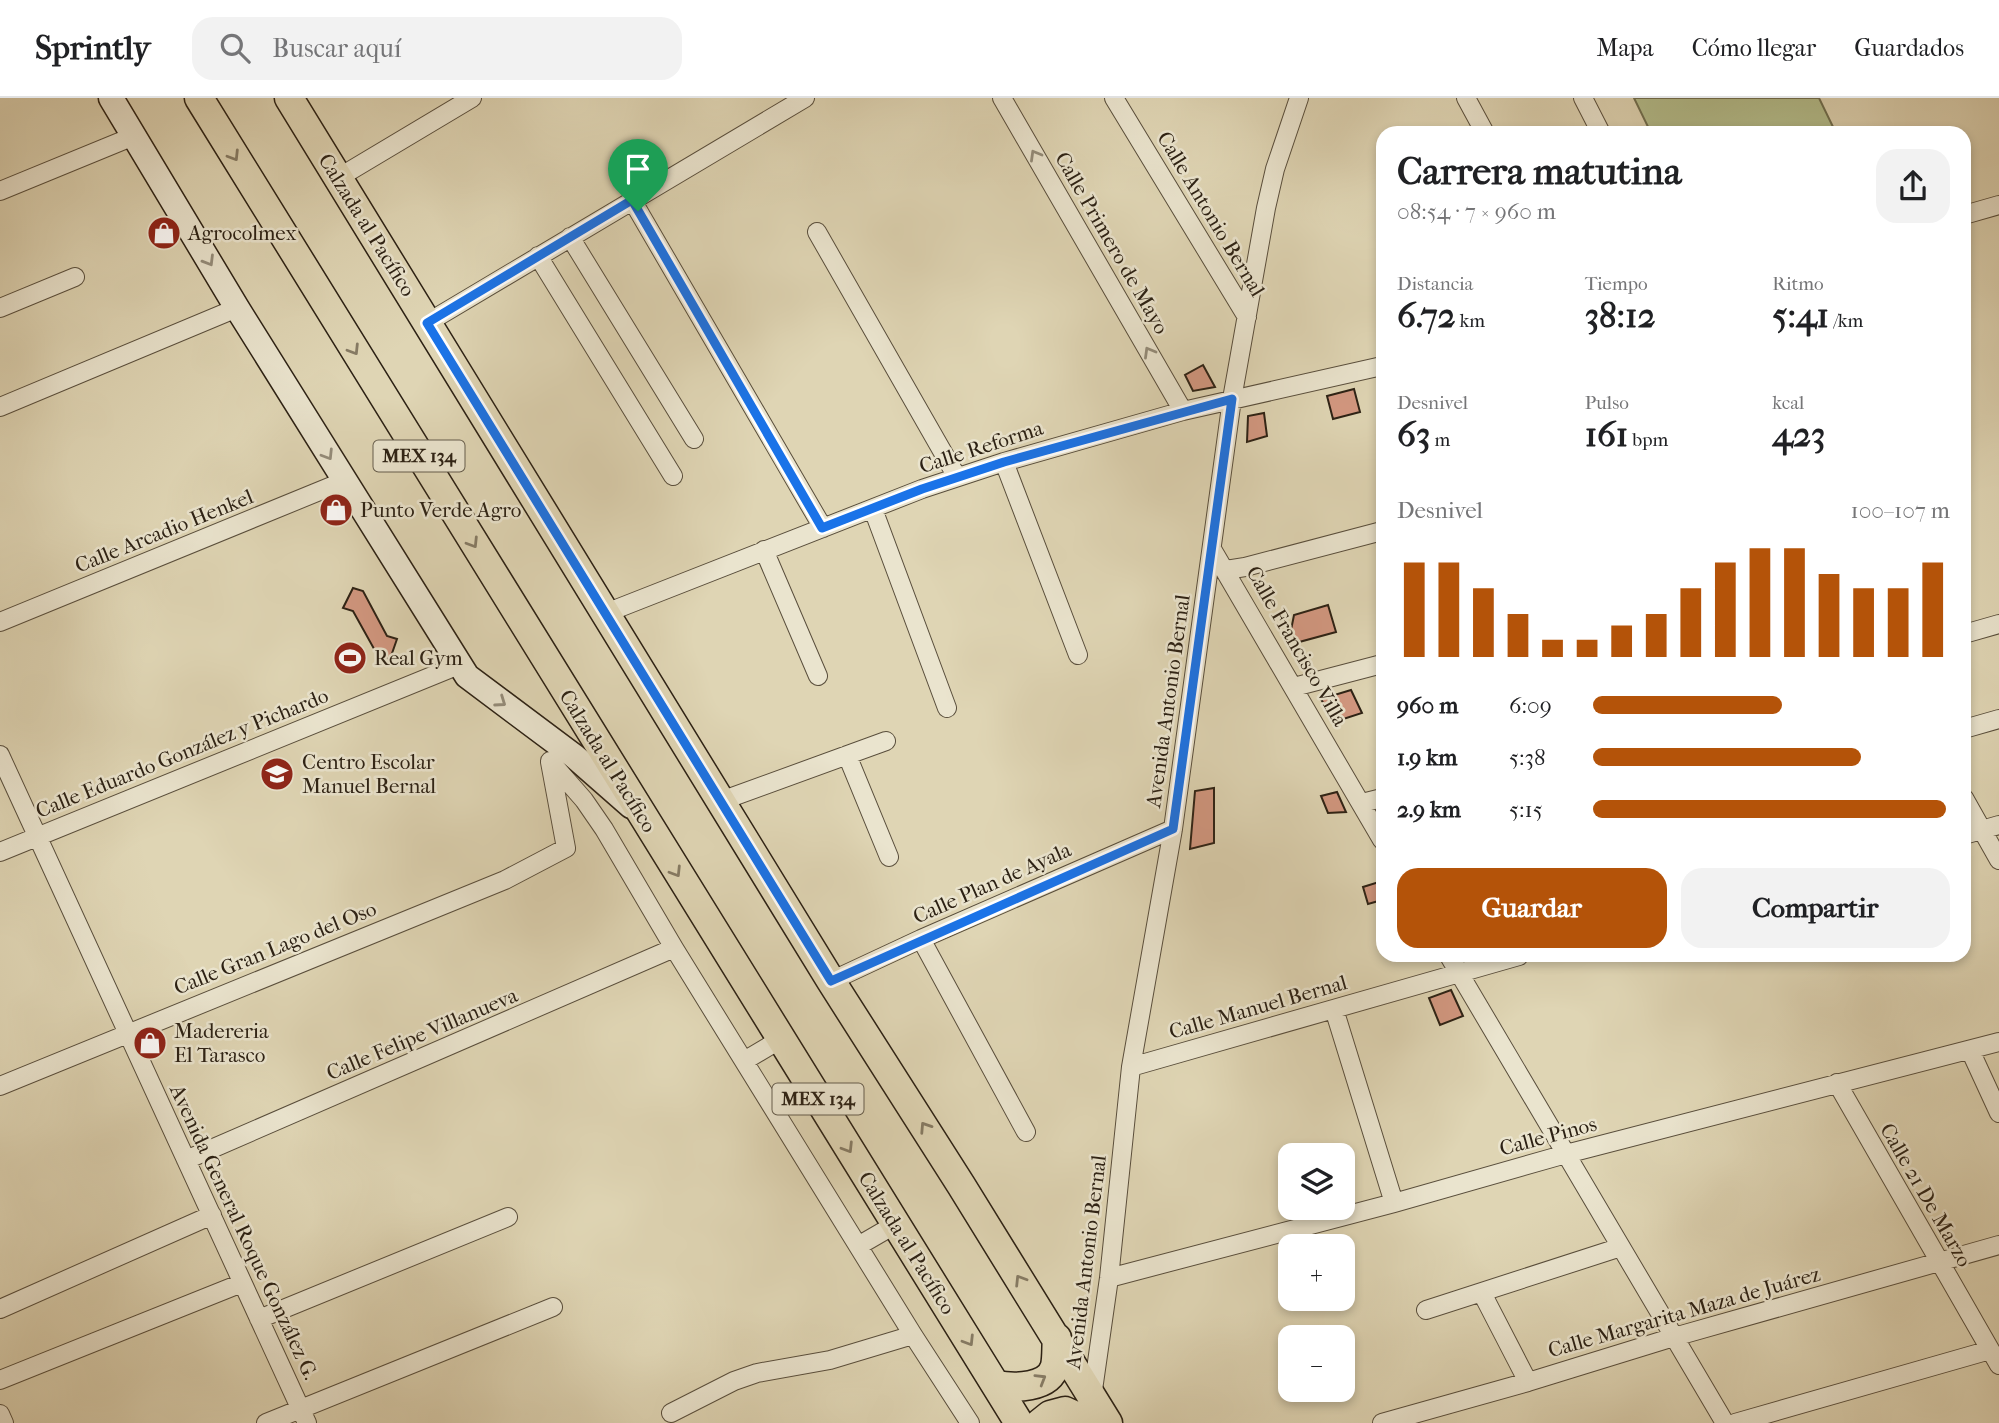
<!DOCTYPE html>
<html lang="es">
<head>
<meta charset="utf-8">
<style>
  :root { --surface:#fff; --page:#f2f2f2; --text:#202124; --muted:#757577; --line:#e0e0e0; --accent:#b45309 }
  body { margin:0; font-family:"IM FELL French Canon",serif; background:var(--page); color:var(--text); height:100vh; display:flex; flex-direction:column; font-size:26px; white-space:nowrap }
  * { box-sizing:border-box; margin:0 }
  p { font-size:23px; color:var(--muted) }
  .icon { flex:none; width:38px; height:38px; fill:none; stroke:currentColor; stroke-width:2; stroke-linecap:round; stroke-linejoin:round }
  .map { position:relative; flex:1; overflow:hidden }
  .drawer { position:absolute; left:1376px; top:28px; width:595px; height:836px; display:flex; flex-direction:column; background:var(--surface); border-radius:21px; box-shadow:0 4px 10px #0003 }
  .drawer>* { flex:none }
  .fabs { position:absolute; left:1278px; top:1045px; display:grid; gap:14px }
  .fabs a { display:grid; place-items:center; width:77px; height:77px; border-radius:14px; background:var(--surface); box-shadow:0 4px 10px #0003; font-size:35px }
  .pin { position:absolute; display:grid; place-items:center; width:60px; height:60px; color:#fff; margin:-72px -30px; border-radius:50% 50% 50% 0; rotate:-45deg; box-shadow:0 0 7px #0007 }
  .pin .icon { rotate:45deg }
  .round { display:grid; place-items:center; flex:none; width:74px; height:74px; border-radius:21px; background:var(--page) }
  .headline { display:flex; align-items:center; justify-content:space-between; height:119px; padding:0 21px }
  h1 { font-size:38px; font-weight:700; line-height:52px }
  .figures { display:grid; grid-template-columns:repeat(3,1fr); gap:10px; height:119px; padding:7px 21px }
  .figures div { display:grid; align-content:center }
  .figures b { font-size:35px; font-weight:700 }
  .figures small { font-size:19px; font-weight:400 }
  .figures p { font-size:19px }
  .chart { height:196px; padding:14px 21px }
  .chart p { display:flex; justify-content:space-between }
  .chart svg { width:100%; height:126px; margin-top:7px; stroke:var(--accent); stroke-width:6 }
  .button { display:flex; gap:14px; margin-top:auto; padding:14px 21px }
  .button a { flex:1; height:80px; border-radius:21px; background:var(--accent); color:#fff; font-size:28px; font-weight:700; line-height:80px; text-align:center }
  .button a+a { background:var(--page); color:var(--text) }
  ul { padding:0 21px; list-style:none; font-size:23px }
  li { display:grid; grid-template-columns:112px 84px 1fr; align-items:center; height:52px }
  li i { height:18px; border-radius:9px; background:var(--accent) }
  header { display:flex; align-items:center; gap:42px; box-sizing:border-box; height:98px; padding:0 35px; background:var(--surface); border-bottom:2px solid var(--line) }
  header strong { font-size:33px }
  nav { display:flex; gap:38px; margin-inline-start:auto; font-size:24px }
  .search { width:490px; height:63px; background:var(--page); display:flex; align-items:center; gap:18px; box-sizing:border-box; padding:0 24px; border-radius:21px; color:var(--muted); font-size:26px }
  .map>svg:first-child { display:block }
</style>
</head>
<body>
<header>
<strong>Sprintly</strong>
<div class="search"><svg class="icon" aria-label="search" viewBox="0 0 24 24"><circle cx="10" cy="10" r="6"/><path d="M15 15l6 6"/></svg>Buscar aquí</div>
<nav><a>Mapa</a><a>Cómo llegar</a><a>Guardados</a></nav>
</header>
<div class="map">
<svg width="1999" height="1325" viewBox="0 0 1999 1325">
  <rect width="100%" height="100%" fill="#dfd5b4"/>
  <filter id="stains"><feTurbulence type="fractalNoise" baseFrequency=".00286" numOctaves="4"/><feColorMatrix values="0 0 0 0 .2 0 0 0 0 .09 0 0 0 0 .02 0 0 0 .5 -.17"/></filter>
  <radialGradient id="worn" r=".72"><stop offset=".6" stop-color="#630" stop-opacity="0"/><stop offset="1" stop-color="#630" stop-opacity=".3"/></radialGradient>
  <!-- green -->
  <path fill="#b3bd8c" stroke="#706f50" stroke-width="2" d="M1634,0h185l17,35h-185z"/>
  <!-- building -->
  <path fill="#d39881" stroke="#2c2114" stroke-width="2" d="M1203,267l12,22 -22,4 -8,-16z
    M1354,291l6,23 -27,7 -6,-23z
    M1264,315l3,23 -20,6 1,-26z
    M353,490l10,3 24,45 10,3 -7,20 -12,-3 -25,-45 -10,-3z
    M1328,507l8,27 -48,13 6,-30z
    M1351,592l11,23 -28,9 -13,-23z
    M1214,690v55l-24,6 5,-58z
    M1337,694l9,20 -18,1 -7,-17z
    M1382,783v19l-14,4 -5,-17z
    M1451,892l12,26 -23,9 -11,-27z"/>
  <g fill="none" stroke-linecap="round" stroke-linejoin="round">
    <defs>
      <path id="street" d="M1002,0l181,313
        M1114,0l133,219
        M1466,0l19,35
        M1583,0l18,35
        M338,80l134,-80
        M0,93l134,-55
        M632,102l191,328
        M1964,117l35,-10
        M817,134l140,245
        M570,139l124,202
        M538,158l135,220
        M0,210l75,-31
        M427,225l378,-225
        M0,309l237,-99
        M1004,364l74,193
        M873,411l74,199
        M1212,451l170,291
        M764,452l54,126
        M1226,472l19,-3 137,-36
        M606,515l316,-124 82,-27 179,-51 199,-45
        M0,524l344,-141
        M1964,536l35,-10
        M1294,589l88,-23
        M1964,631l35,-10
        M0,657l307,668
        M847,657l42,102
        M550,663l34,39 20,29 70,119 239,387 57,88
        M1964,700l35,62
        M721,703l165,-60
        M1362,705l20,-5
        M1964,737l35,-10
        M0,754l459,-187
        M921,841l105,193
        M1449,858l276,467
        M831,883l90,-42 252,-110
        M1334,911l60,194
        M1970,952l29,63
        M744,963l37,-22
        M1131,969l388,-111
        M1837,985l162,282
        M0,988l505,-206 61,-32 -16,-86
        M186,1062l488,-212
        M858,1148l38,-22
        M1109,1180l285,-75 172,-49 433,-112
        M1482,1195l46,89
        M0,1211l212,-94
        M1426,1212l195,-63
        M259,1221l249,-102
        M0,1282l242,-97
        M1092,1299l17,-119 22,-211 42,-238 59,-430 34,-191 9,-39 24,-71
        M671,1315l63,-32 23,-8 73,-13 83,-25
        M0,1316l4,9
        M266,1325l287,-116
        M1382,1325l146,-41 146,-45 325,-92
        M1735,1325l255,-73"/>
      <path id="secondary" d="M111,0l126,210 230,368 107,80 57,50"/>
      <path id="primary" d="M199,0l820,1325
        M289,0l542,883 130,204 147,238
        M996,1287c18,3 53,4 59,-19 2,-9 1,-19 2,-28
        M1040,1325l10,-8 15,-4 26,12"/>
    </defs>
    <!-- street casing -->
    <use href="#street" stroke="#594e3c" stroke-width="20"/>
    <!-- secondary casing -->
    <use href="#secondary" stroke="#2c2114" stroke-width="27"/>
    <!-- primary casing -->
    <use href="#primary" stroke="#2c2114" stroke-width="31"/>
    <!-- street -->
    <use href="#street" stroke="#eae4ce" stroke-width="18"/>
    <!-- secondary -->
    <use href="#secondary" stroke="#eae4ce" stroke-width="24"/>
    <!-- primary -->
    <use href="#primary" stroke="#dfd5b4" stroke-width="28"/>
  </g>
  <!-- one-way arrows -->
  <defs><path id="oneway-chevron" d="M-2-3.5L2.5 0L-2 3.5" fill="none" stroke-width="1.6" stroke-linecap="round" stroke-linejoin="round" transform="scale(1.75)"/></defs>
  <g stroke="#948c7a">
    <use href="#oneway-chevron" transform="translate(1035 57) rotate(-120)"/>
    <use href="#oneway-chevron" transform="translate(209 163) rotate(59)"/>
    <use href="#oneway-chevron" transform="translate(1149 254) rotate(-120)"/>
    <use href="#oneway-chevron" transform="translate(328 357) rotate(58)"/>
    <use href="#oneway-chevron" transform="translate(501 604) rotate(35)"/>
  </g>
  <g stroke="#867b64">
    <use href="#oneway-chevron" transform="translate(234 58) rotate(58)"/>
    <use href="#oneway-chevron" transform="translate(354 252) rotate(58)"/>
    <use href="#oneway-chevron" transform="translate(473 445) rotate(58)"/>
    <use href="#oneway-chevron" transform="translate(676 774) rotate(58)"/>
    <use href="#oneway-chevron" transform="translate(925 1029) rotate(-123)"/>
    <use href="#oneway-chevron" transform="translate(848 1050) rotate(58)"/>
    <use href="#oneway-chevron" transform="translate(1020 1182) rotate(-122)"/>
    <use href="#oneway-chevron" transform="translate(969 1243) rotate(58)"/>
    <use href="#oneway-chevron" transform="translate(1041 1281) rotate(-31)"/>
  </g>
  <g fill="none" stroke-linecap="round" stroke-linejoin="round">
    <defs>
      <path id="route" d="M632,102l190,328 100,-39 82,-27 228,-63 -59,430 -342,152 -404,-658z"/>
    </defs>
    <!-- route casing -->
    <use href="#route" stroke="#fff" stroke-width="14"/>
    <!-- route -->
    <use href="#route" stroke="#1a73e8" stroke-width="9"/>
  </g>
  <!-- icons -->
  <defs>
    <symbol id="shop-disc" viewBox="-11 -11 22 22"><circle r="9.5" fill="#8f2418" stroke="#eae4ce"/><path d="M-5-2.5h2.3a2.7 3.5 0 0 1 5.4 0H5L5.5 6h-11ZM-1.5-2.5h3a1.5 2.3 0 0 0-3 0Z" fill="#fff"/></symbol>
    <symbol id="stadium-disc" viewBox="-11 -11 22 22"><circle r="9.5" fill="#8f2418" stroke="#eae4ce"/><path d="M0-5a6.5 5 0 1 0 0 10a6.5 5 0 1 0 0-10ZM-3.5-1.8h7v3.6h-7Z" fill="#fff"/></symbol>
    <symbol id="school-disc" viewBox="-11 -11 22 22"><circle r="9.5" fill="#8f2418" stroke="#eae4ce"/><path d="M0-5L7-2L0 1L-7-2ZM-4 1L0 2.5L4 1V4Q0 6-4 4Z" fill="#fff"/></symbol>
  </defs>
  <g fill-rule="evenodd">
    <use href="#shop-disc" x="145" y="116" width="38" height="38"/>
    <use href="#shop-disc" x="317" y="393" width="38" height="38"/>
    <use href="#stadium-disc" x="331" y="541" width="38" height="38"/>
    <use href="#school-disc" x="258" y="657" width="38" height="38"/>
    <use href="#shop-disc" x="131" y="926" width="38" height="38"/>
  </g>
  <g text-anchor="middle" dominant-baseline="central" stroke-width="5" stroke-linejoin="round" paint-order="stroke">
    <!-- shield labels -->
    <g fill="#eae4ce" stroke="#655c4c" stroke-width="2">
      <rect x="373.5" y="342.5" width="91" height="31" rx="5"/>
      <rect x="772.5" y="985.5" width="91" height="31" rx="5"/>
    </g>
    <g font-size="19" font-weight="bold" fill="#2c2114">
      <text x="419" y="358">MEX 134</text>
      <text x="818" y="1001">MEX 134</text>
    </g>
    <!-- street labels -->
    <g font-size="21" fill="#2c2114" stroke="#eae4ce">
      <text transform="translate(1211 116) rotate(59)">Calle Antonio Bernal</text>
      <text transform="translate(367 127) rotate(58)">Calzada al Pacífico</text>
      <text transform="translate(1112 145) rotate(60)">Calle Primero de Mayo</text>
      <text transform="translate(981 349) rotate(-18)">Calle Reforma</text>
      <text transform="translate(164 433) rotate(-22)">Calle Arcadio Henkel</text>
      <text transform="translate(1297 548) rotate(60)">Calle Francisco Villa</text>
      <text transform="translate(1168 603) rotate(-82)">Avenida Antonio Bernal</text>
      <text transform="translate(182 655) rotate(-22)">Calle Eduardo González y Pichardo</text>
      <text transform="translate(608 663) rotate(58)">Calzada al Pacífico</text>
      <text transform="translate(992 785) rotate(-24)">Calle Plan de Ayala</text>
      <text transform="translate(275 850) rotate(-22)">Calle Gran Lago del Oso</text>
      <text transform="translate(1258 909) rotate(-16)">Calle Manuel Bernal</text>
      <text transform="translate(422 936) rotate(-23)">Calle Felipe Villanueva</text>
      <text transform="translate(1548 1038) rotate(-15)">Calle Pinos</text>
      <text transform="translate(1926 1097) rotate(60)">Calle 21 De Marzo</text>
      <text transform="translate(244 1134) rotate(65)">Avenida General Roque González G.</text>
      <text transform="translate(907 1145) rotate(58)">Calzada al Pacífico</text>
      <text transform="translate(1086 1164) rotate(-83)">Avenida Antonio Bernal</text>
      <text transform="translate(1684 1214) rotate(-16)">Calle Margarita Maza de Juárez</text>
    </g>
    <!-- poi labels -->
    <g font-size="21" fill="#2c2114" stroke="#eae4ce" text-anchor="start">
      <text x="188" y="135">Agrocolmex</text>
      <text x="360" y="412">Punto Verde Agro</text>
      <text x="374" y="560">Real Gym</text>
      <text x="302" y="664">Centro Escolar<tspan x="302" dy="24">Manuel Bernal</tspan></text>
      <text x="174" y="933">Madereria<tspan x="174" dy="24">El Tarasco</tspan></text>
    </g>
  </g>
  <rect width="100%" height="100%" filter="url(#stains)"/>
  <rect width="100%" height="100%" fill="url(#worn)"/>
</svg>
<div class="fabs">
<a><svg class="icon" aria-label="layers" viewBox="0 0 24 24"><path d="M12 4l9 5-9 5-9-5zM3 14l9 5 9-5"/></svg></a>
<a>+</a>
<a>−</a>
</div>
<div class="pin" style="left:638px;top:113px;background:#1e9e55"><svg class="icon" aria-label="arrive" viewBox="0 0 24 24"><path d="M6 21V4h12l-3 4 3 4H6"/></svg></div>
<section class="drawer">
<div class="headline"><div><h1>Carrera matutina</h1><p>08:54 · 7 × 960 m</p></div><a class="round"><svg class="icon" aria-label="share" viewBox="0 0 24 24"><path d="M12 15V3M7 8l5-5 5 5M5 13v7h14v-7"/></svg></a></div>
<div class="figures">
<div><p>Distancia</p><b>6.72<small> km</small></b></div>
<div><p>Tiempo</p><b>38:12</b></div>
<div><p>Ritmo</p><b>5:41<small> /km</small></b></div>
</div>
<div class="figures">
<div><p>Desnivel</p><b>63<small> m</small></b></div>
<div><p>Pulso</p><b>161<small> bpm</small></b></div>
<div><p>kcal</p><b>423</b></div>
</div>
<div class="chart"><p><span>Desnivel</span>100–107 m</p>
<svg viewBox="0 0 160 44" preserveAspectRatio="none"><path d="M5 44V11M15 44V11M25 44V20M35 44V29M45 44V38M55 44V38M65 44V33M75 44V29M85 44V20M95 44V11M105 44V6M115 44V6M125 44V15M135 44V20M145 44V20M155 44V11"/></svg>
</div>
<ul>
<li><b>960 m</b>6:09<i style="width:53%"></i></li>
<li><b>1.9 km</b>5:38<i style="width:75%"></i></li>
<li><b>2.9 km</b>5:15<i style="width:99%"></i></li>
</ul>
<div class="button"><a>Guardar</a><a>Compartir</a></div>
</section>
</div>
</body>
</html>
